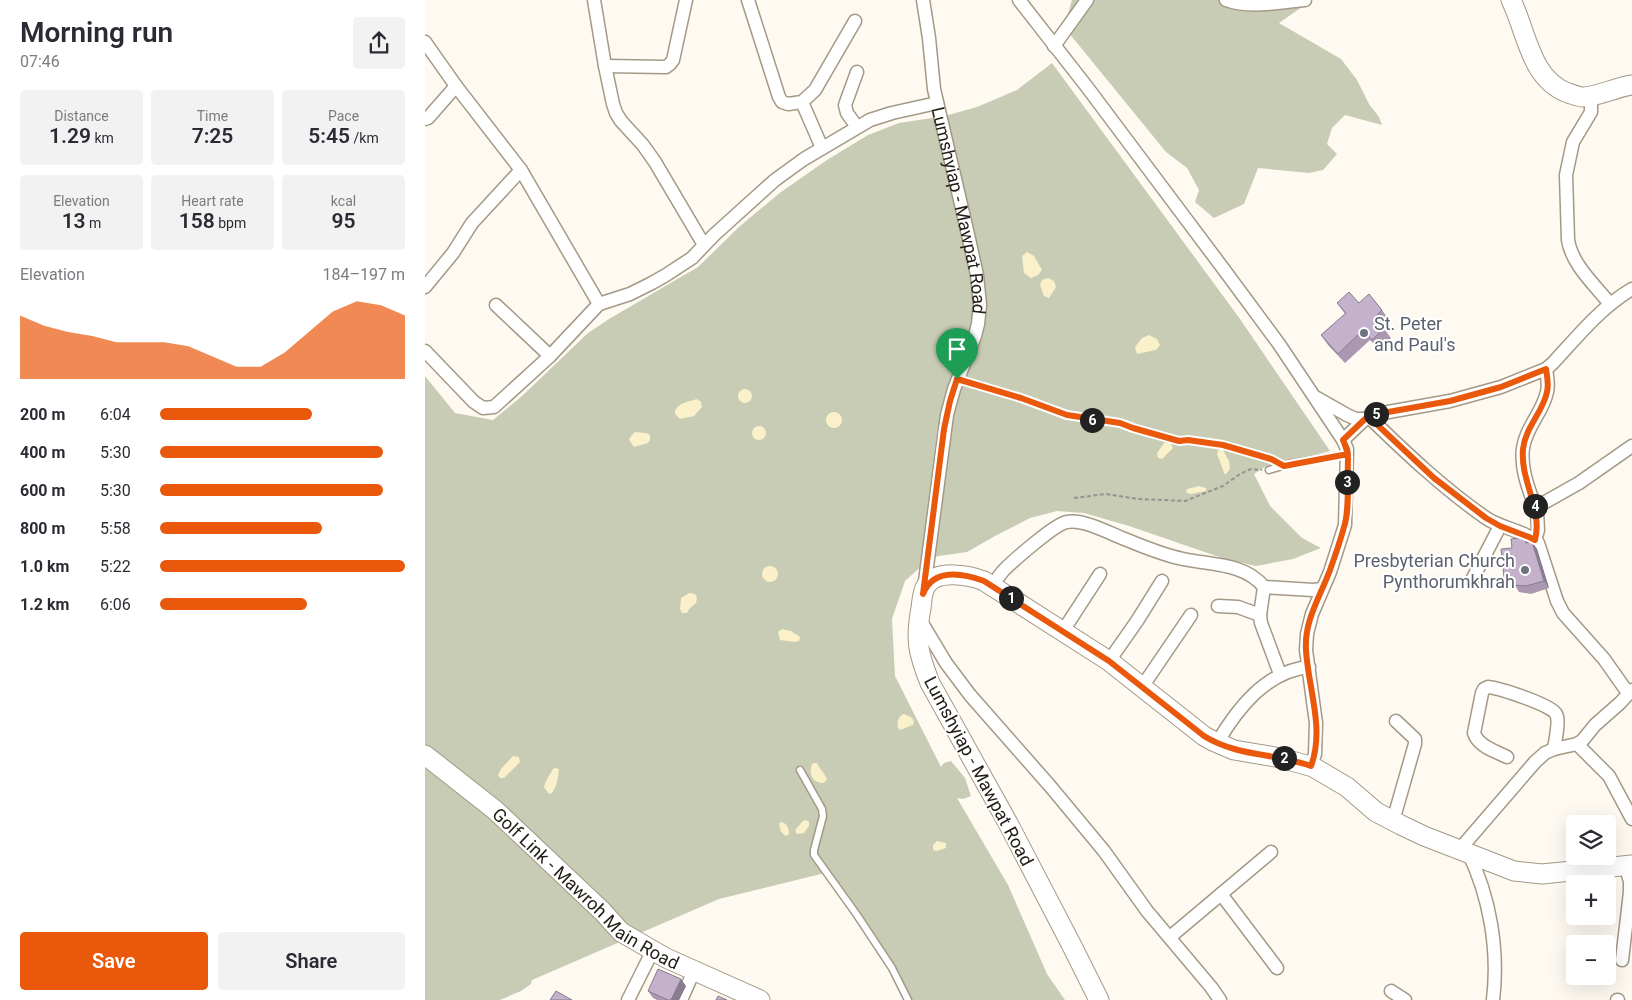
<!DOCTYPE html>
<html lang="en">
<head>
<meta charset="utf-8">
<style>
  :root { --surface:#fff; --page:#f2f2f3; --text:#2b2b33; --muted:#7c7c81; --accent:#ea580c }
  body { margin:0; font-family:Roboto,sans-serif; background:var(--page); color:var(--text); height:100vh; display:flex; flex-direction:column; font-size:19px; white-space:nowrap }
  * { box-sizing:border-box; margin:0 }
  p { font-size:16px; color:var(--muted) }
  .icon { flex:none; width:28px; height:28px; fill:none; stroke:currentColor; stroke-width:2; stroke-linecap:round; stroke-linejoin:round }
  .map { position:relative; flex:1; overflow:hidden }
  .side { display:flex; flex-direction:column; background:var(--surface); width:425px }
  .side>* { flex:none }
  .tools { position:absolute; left:1141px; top:815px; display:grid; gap:10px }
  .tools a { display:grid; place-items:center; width:50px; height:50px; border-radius:5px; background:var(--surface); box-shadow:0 5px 20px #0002; font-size:25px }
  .pin { position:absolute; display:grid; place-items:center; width:42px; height:42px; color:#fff; margin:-51px -21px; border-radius:50% 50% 50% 0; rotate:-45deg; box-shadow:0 0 5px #0007 }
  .pin .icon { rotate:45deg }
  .km { position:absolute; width:25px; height:25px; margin:-12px; border-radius:50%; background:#222; color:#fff; font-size:14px; line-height:25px; text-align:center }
  .round { display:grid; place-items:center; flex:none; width:52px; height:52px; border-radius:5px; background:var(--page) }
  .summary { display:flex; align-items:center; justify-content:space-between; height:85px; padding:0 20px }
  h1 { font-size:28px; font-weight:600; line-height:38px }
  .figures { display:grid; grid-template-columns:repeat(3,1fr); gap:8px; height:85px; padding:5px 20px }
  .figures div { display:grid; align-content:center; border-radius:5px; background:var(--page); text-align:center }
  .figures b { font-size:21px; font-weight:600 }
  .figures small { font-size:14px; font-weight:400 }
  .figures p { font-size:14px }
  .chart { height:140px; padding:10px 20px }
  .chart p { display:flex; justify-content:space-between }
  .chart svg { width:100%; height:90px; margin-top:5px; fill:var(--accent); opacity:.7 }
  .cta { display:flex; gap:10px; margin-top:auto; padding:10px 20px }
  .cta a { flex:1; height:58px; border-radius:5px; background:var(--accent); color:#fff; font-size:20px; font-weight:600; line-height:58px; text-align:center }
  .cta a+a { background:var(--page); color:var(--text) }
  ul { padding:0 20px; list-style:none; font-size:16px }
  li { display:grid; grid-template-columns:80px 60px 1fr; align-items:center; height:38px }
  li i { height:12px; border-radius:6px; background:var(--accent) }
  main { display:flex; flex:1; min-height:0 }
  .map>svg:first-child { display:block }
</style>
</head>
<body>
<main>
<section class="side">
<div class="summary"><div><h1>Morning run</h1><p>07:46</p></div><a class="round"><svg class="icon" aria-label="share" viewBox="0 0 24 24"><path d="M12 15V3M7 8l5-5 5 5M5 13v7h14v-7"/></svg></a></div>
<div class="figures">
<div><p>Distance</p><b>1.29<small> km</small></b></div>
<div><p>Time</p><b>7:25</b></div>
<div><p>Pace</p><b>5:45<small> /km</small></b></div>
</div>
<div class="figures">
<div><p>Elevation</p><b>13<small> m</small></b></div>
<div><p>Heart rate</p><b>158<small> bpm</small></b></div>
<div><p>kcal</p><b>95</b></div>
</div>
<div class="chart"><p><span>Elevation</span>184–197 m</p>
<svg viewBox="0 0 160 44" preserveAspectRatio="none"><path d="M0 44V13L10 18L20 21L30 23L40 26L50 26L60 26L70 28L80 33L90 38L100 38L110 31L120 21L130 11L140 6L150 8L160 13V44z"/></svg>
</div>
<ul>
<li><b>200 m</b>6:04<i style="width:62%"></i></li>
<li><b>400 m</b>5:30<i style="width:91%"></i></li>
<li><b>600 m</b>5:30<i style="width:91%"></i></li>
<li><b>800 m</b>5:58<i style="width:66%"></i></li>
<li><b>1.0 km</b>5:22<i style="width:100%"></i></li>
<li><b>1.2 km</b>6:06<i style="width:60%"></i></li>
</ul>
<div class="cta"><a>Save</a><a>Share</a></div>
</section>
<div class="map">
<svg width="1207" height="1000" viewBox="0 0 1207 1000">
  <rect width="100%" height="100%" fill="#fef9f1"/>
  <!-- green -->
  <path fill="#c8ccb5" d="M647,0h240l-33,23 62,36 16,21 12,24 10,13 3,8 -37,-10 -13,13 -5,16 10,10 -14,16 -14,3 -51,-5 -14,36 -30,14 -19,-16 4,-12 -12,-22 -21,-16 -102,-125z
    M627,63l188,256 90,132 -65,16 -11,7 16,32 32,32 19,10 -28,11 -37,7 -28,-6 -99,-34 -45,-13 -27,-2 -27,7 -35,18 -28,16 -35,5 -27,24 -13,38 3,57 46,91 3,-4 7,-2 14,17 6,18 -8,3 -6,-1 51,87 39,89 18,26h-155l-10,-26 -38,-58 -33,-44 -110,27 -187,81 -1,4 -10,7 -21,9h-75v-624l30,37 38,7 29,-24 66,-63 21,-14 89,-52 42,-41 41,-34 46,-32 41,-25 31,-12 46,-7 32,-9 40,-17z"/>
  <!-- sand -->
  <path fill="#faf0ca" d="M602,252l7,4 8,14 -4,5 -7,3 -7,-5 -2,-17z
    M623,278l6,3 2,6 -7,11 -5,-2 -4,-11 2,-5z
    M724,335l8,4 3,6 -4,5 -19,4 -2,-7 7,-9z
    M313 396a7 7 0 1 1 14 0a7 7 0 1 1-14 0Z
    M272,399l4,3 1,5 -8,9 -14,3 -5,-5c0,-11 13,-12 22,-15z
    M401 420a8 8 0 1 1 16 0a8 8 0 1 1-16 0Z
    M327 433a7 7 0 1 1 14 0a7 7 0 1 1-14 0Z
    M210,432l11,1 4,2v5l-2,3 -14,4 -5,-7 2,-4z
    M743,442l3,2 2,4 -11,11 -4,-1 -1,-5 7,-10z
    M794,448l4,2 6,11 1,8 -5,6 -8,-21z
    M774,486l7,2v3l-16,3 -4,-2 1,-3z
    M337 574a8 8 0 1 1 16 0a8 8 0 1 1-16 0Z
    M264,593l6,1 2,4 -1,5 -7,6 -2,4h-5l-2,-4 1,-11z
    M357,629l9,2 9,6 -1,4 -4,1 -15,-2 -2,-8z
    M479,714l7,3 3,4 -1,4 -13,5 -2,-2c-1,-6 0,-12 6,-14z
    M88,756l6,1 1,5 -16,16h-4l-2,-3 3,-6z
    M388,763h4c3,6 7,10 10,16l-3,4c-11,1 -17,-11 -11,-20z
    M130,768l4,1c-1,9 -2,18 -8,25l-3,-1 -4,-6 2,-6 7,-12z
    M381,820l3,2v4l-5,7 -7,1 -2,-4 8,-9z
    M356,822c6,1 8,6 8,12l-3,2 -5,-4 -2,-8z
    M512,841l9,2v5l-9,3 -4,-1v-5z"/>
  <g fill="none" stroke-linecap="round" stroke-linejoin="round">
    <defs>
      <path id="lane" d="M844,470l20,-6 59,-10
        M375,770l22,39 1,7 -9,34v5l43,60 35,53 16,32"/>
      <g id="street">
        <path d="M169,0l11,66 8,38 3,9 5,8 22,24 12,17 49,83"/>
        <path d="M323,0l31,97 3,5 6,2 14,-2 13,-12 40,-69"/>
        <path id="s1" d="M498,0l6,38 5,51 33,141 10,45 3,30 -2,19 -3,12 -21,53 -7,26 -23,174"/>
        <path d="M594,0l68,87 138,184 54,73 64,96 4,9 -2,76 -15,47 -18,42 -5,20 -1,16 10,73 -1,31 -4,12"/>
        <path d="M801,0c25,9 53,2 79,0"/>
        <path d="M0,42l31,44 65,84 78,134"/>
        <path d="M629,46l33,-46"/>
        <path d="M180,66l61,1 4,-3 3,-4 13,-60"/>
        <path d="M432,72l-12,33 2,8 10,14"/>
        <path d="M1166,95v17l-18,30 -7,33 2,65c4,25 27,45 42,64"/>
        <path d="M377,102l20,46"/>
        <path d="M0,119l3,-1 28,-32"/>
        <path d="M0,287l28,-34 19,-30 49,-53"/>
        <path d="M71,305l54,51"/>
        <path d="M0,351l49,51 9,6 11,-1 56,-51 49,-52 31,-10 22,-11 14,-8 26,-17 22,-23 61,-55 29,-21 66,-39 22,-7 45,-10"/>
        <path d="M892,398l30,17 9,4h9l12,-5 73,-13 51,-14 45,-18 7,-6c25,-27 47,-55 79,-74"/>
        <path d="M944,417c37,36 74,71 117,101 16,11 38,12 52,25l19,58 6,12 41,46 24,34"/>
        <path d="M918,440l22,-21"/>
        <path d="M1112,512c-7,-20 -17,-42 -14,-64 3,-21 20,-36 24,-56 2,-8 0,-16 -1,-23"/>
        <path d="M1110,540l3,-10 -1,-18 3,-7 39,-22 53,-37"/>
        <path d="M1047,580l28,-54"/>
        <path d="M568,586c3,-5 6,-11 11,-16 9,-9 52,-47 63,-48 16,-3 40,10 55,16 20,8 40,17 61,21 28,6 62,4 81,28l-4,28 1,8 19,51"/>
        <path d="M839,587l49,3 9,-1"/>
        <path d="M793,606l20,1 22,8"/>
        <path d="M494,618l27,45 24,32 80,91 54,65 43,60 64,76 9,13"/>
        <path d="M638,631l37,-57"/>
        <path d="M684,661l28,-40 25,-40"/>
        <path d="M717,687l49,-72"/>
        <path d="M792,743c20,-34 49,-72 92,-76"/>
        <path d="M1152,744l32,32 23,43"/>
        <path d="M1082,757c-12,-6 -29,-11 -33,-24l8,-40 2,-4 4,-2c11,1 64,18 68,27 4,7 -1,27 -2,35"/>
        <path d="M968,821l22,-77v-5l-19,-18"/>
        <path d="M1035,849l75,-87 10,-9 9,-4 23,-5 5,-3 13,-16 25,-22 12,-13"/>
        <path d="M1043,852c22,45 31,98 25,148"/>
        <path d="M796,894l56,74"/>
        <path d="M745,937l101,-85"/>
        <path d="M1197,960l8,-68v-11l-5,-15"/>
        <path d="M966,991l14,9"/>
        <path d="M203,1000l25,-50"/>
        <path d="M256,1000l13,-29"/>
        <path d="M1192,1000h1"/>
      </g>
      <g id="secondary">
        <path d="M1086,0c16,32 19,79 57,93 4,1 10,4 15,4 13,0 34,-10 49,-12"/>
        <path id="s2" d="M0,755l70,55 107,101 19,21 45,26 94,42"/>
        <path d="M674,1000l-28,-56 -62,-119 -79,-142c-12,-30 -15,-43 -9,-75 1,-7 1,-16 5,-22 10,-17 43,-11 58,-5l125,80 95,75 9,5 21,9 47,8 32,9 34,20 29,25 25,13 23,11 90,35 28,3 90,-9"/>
      </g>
    </defs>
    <!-- lane casing -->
    <use href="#lane" stroke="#a49986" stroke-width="9"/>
    <!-- street casing -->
    <use href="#street" stroke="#a49986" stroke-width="15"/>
    <!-- secondary casing -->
    <use href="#secondary" stroke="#a49986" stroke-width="21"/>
    <!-- path -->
    <path stroke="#97928b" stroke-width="2" stroke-dasharray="4 2.5" stroke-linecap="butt" d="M544,382l52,16 46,17 53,8 13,5 46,13 9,-1 35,5 50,15
      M649,498l32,-4 32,5 47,2 38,-15 17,-12 11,-5 11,1"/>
    <!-- lane -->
    <use href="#lane" stroke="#fff" stroke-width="6"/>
    <!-- street -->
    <use href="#street" stroke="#fff" stroke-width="12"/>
    <!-- secondary -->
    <use href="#secondary" stroke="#fff" stroke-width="19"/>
  </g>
  <!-- wall -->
  <path fill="#a998af" d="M912,303h22l23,7 7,10 -7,6 9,12 -12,11 -9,-9 -25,23 -17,-18 -7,-10 24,-21z
    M1100,537l4,6 3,-1 5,7 12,39 -18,6 -12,-2 -5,-8h-5l-5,-7z
    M261,986l-7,14h-22l-4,-2 -5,-7z"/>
  <!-- shaded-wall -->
  <path fill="#897c8e" d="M1107,542l5,7 12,39 -5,-7z
    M256,979l5,7 -7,14h-8z"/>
  <!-- building -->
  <path fill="#c4b1cb" stroke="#897c8e" d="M924,292l10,11 10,-9 13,16 -8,8 10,10 -12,12 -9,-10 -25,24 -17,-19 25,-22 -9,-10z
    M1100,537l1,6 6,-1 12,39 -18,5 -12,-1 -1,-8h-9l-3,-28 11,-1 -1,-9z
    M233,969l23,10 -10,21h-3l-20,-9z
    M131,991l16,9h-22z
    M293,996l9,4h-11z"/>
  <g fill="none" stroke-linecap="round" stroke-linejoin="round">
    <defs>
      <path id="route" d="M532,379l-7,22 -6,28 -21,165c10,-26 39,-21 61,-13l125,80 95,75c34,21 71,17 107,30 14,-38 -3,-78 -5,-116 -2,-29 14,-53 24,-80 5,-14 10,-28 14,-43 6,-18 3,-48 4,-68 0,-7 -2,-12 -5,-19l22,-21 4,-2 65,61 52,40 14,8 29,11 6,3c8,-31 -15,-59 -12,-91 2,-21 20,-37 24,-57 2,-8 0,-16 -1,-23l-45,18 -51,14 -73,13 -12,5 -22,21 4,9 1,5 -64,12 -13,-7 -48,-14 -35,-5 -9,1 -46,-13 -13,-5 -53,-8 -46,-17 -64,-19"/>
    </defs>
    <!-- route casing -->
    <use href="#route" stroke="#fff" stroke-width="10"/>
    <!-- route -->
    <use href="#route" stroke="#ea580c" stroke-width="6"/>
  </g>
  <!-- markers -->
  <g fill="#6b7280" stroke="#fff" stroke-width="2">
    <circle cx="939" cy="333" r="5"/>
    <circle cx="1100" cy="570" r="5"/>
  </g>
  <g text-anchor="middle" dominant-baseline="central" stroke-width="4" stroke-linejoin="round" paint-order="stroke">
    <!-- street labels -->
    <g font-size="18" fill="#211d16" stroke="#fff">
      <text stroke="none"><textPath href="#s1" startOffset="214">Lumshyiap - Mawpat Road</textPath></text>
      <text transform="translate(554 771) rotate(62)">Lumshyiap - Mawpat Road</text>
      <text stroke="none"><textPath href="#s2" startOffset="210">Golf Link - Mawroh Main Road</textPath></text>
    </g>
    <!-- worship labels -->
    <g font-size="18" fill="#5b616d" stroke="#fff" text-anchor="start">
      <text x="949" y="323">St. Peter<tspan x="949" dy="21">and Paul's</tspan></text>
      <text x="1090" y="560" text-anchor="end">Presbyterian Church<tspan x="1090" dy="21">Pynthorumkhrah</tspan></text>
    </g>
  </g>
</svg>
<div class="tools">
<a><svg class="icon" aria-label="layers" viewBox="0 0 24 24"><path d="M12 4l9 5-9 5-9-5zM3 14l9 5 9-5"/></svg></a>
<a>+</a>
<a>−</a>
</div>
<div class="pin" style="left:532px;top:379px;background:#1e9e55"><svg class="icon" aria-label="arrive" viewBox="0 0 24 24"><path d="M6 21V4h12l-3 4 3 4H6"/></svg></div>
<b class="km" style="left:586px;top:598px">1</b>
<b class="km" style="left:859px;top:758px">2</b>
<b class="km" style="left:922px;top:482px">3</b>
<b class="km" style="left:1110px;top:506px">4</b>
<b class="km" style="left:951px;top:414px">5</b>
<b class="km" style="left:667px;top:420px">6</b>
</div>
</main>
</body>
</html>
